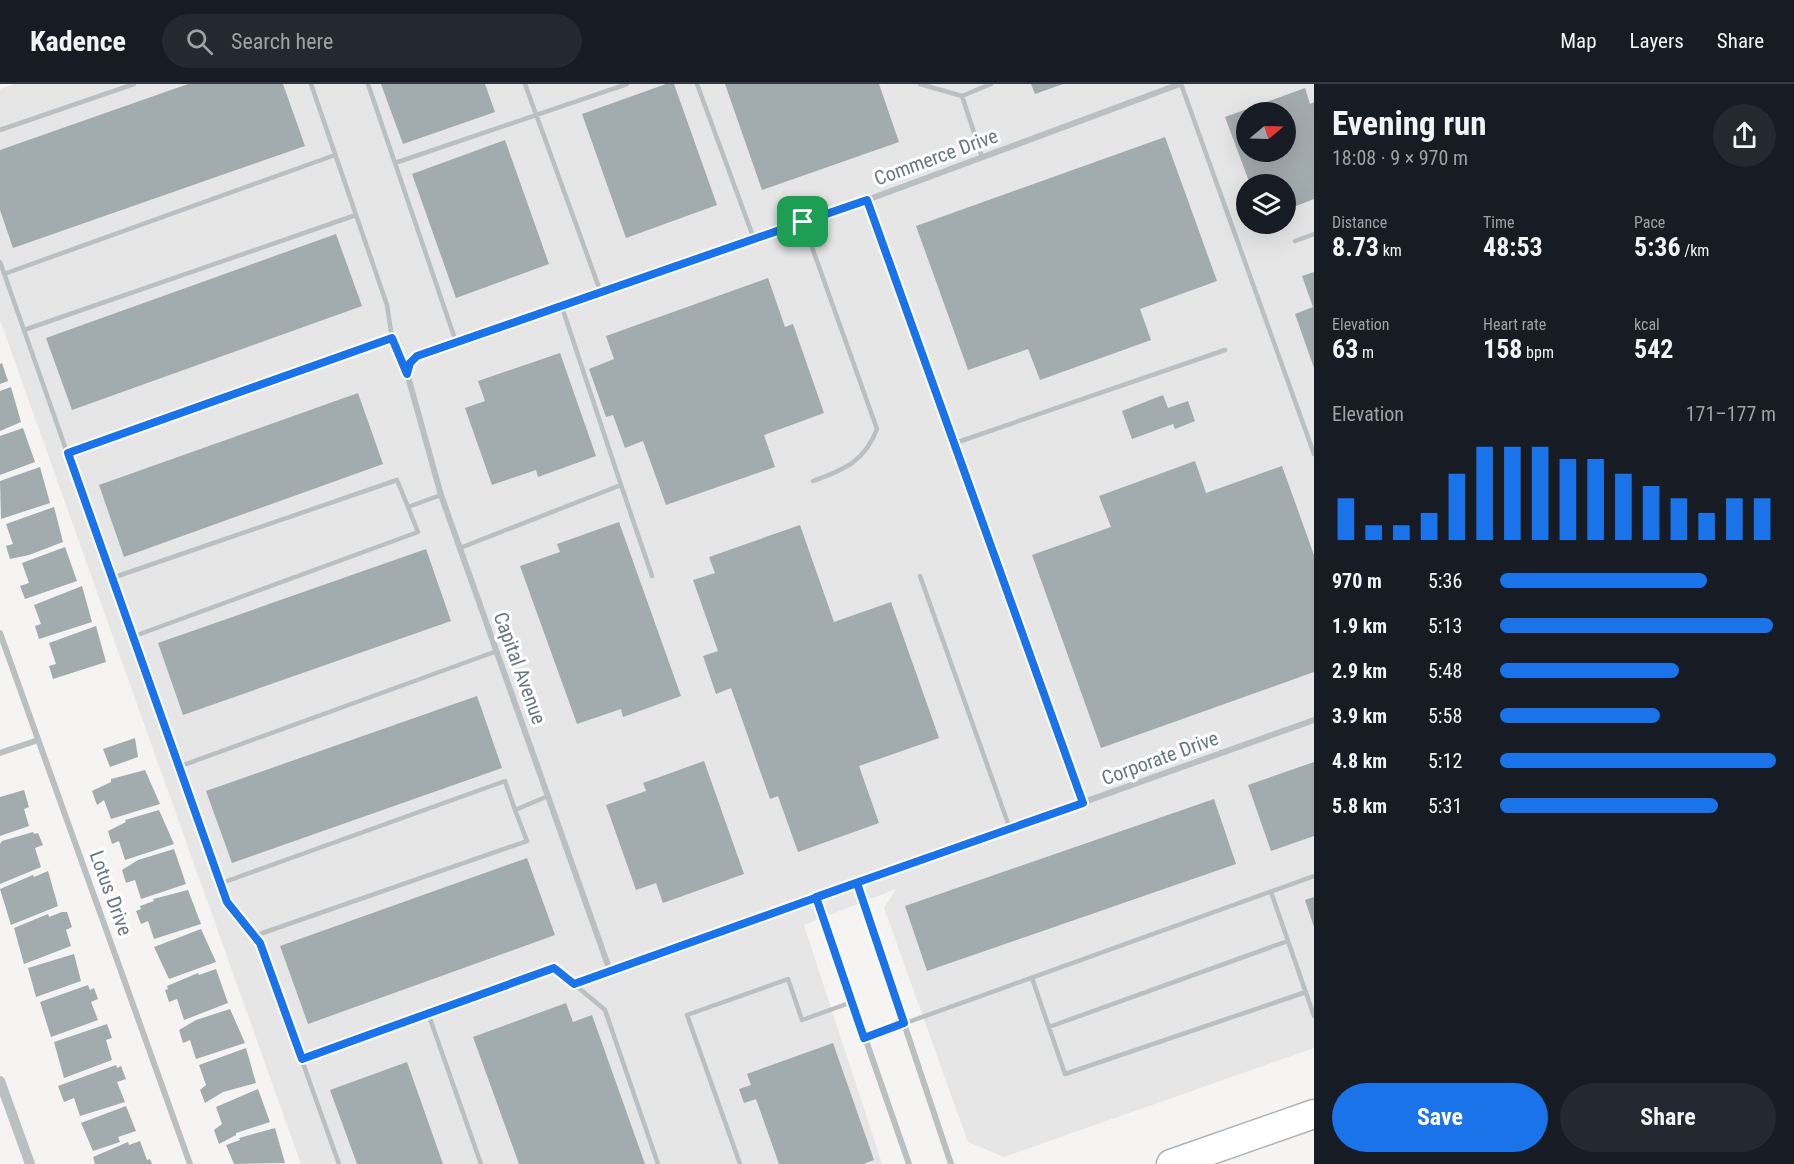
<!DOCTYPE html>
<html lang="en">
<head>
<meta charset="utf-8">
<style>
  :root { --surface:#171b24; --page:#242831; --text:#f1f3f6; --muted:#9ea1a6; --line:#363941; --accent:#1a73e8 }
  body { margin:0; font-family:"Roboto Condensed",sans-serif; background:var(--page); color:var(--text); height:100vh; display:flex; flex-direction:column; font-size:22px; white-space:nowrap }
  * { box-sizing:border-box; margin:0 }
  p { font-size:20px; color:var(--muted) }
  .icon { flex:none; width:33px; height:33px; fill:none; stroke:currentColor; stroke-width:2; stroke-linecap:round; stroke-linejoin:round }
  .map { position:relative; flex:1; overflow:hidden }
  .drawer { display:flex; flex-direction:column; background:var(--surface); width:480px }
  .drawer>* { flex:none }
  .needle { width:39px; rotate:71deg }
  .tools { position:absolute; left:1236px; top:18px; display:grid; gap:12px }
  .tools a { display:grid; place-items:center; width:60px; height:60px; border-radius:50%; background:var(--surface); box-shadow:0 6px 24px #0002; font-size:30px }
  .pin { position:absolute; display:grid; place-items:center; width:51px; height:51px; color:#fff; margin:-26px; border-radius:12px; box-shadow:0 3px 9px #0006 }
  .round { display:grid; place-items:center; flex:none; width:63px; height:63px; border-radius:32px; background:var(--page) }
  .headline { display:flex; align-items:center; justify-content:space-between; height:102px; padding:0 18px }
  h1 { font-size:33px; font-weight:700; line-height:45px }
  .metrics { display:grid; grid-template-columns:repeat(3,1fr); gap:9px; height:102px; padding:6px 18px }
  .metrics div { display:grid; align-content:center }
  .metrics b { font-size:26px; font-weight:700 }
  .metrics small { font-size:16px; font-weight:400 }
  .metrics p { font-size:16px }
  .chart { height:168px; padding:12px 18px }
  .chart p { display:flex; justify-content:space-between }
  .chart svg { width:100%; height:108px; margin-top:6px; stroke:var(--accent); stroke-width:6 }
  .action { display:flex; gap:12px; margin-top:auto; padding:12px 18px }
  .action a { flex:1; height:69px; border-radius:36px; background:var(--accent); color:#fff; font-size:24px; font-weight:700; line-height:69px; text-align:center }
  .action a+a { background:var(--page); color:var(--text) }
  ul { padding:0 18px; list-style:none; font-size:20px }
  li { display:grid; grid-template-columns:96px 72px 1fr; align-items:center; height:45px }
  li i { height:15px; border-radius:8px; background:var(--accent) }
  header { display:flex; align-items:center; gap:36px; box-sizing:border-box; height:84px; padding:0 30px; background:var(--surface); border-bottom:2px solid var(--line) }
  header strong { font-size:28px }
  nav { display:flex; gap:33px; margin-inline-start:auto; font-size:21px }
  .search { width:420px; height:54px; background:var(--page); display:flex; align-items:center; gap:15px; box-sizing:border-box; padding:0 21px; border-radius:33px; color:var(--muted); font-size:22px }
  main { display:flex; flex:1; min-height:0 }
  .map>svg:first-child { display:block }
</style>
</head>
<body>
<header>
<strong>Kadence</strong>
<div class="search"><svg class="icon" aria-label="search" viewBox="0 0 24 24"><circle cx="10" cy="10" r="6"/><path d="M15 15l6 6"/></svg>Search here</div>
<nav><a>Map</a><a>Layers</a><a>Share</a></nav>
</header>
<main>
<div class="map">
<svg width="1314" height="1080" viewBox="0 0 1314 1080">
  <rect width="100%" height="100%" fill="#f5f4f2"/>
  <!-- built -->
  <path fill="#e5e6e5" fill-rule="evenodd" d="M14,0h1300v964l-310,109 -36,-15 -84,-234 12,-19 -92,36 78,239h-581l-301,-844v-231zM1246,28h40v40h-40zM1246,100h40v40h-40z"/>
  <!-- building -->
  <path fill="#a2abae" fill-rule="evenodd" d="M188,0h95l22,62 -292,102 -13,-38v-60z
    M381,0h104l10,28 -92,32z
    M666,0h8l43,121 -91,33 -44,-124z
    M725,0h154l20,58 -137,48z
    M1031,0h32l-28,10z
    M1305,4l5,16 4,-2v97l-28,11v-26h-14l-2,-4 -20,4 -25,-67zM1246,28h40v40h-40z
    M1165,53l52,144 -77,28 11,31 -111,40 -12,-31 -60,21 -52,-144z
    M505,56l44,124 -93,34 -44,-124z
    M336,150l26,72 -290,104 -26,-72z
    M1314,188v96l-19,-54 18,-7 -11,-31z
    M768,194l17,49 8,-3 31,89 -60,22 11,32 -109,38 -23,-64 -18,7 -12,-33 -7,2 -17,-48 25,-10 -8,-23z
    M560,269l36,103 -58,21 -2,-7 -44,15 -27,-77 20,-7 -7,-20z
    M2,279l6,18 -8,3v-20z
    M11,303l10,35 -21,9v-40z
    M358,309l25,71 -259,93 -25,-72z
    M1163,311l5,13 20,-7 7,20 -20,8 -2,-5 -41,15 -10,-28z
    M23,344l12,34 -35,13v-39z
    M1195,377l11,32 76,-27 32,89v117l-213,76 -69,-193 79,-28 -12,-31z
    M40,383l10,36 -49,16 -1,-38z
    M54,423l9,35 -34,13 -19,4 -4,-13 7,-2 -7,-20z
    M619,438l62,174 -58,21 -2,-8 -44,15 -57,-158 40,-14 -3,-8z
    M800,441l34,97 57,-20 48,136 -80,28 20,57 -81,29 -20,-56 -8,3 -39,-111 -15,6 -13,-38 15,-5 -25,-71 22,-7 -6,-16z
    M65,463l12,34 -52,18 -5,-13 9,-3 -7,-20z
    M426,465l25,72 -268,94 -25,-72z
    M82,502l10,36 -53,17 -4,-13 6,-2 -7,-19z
    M96,542l10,36 -53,17 -4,-13 7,-2 -7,-21z
    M477,612l25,72 -270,95 -26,-72z
    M135,654l3,19 -28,10 -7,-18z
    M704,677l40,113 -81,29 -7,-20 -20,7 -30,-85 40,-14 -3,-8z
    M1314,678v74l-43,15 -23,-66z
    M145,686l15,34 -49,15 -7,-19 -7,5 -5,-14 19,-9v-3z
    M24,706l5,17 -5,2 5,17 -29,10v-39z
    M1214,715l22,65 -309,107 -22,-65z
    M159,726l15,34 -49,16 -6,-19 -7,3 -4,-13 18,-9 -1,-2z
    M33,748l1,2 4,-1 5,12 -8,3 6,19 -41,17v-40l2,-3z
    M174,765l12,35 -45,15 -6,-19 -9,3 -4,-13 16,-10z
    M527,774l28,77 -247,89 -28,-78z
    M48,787l10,35 -47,19 -11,-36 33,-14 1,2z
    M188,806l13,34 -47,15 -6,-18 -7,3 -5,-13 5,-2 -1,-3 14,-5 -1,-2z
    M1314,813v30l-9,-27z
    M62,828h5l5,15 -6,3 5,16 -47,18 -10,-36 34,-14 1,3z
    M201,845l15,33 -47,17 -15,-32z
    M74,870l7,27 -45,16 -8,-29z
    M216,885l12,34 -44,17 -7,-21 -8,3 -4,-12 3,-1 -1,-3 31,-13 1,2z
    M88,901l2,5 4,-2 4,11 -7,3 7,18 -47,17 -11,-35z
    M566,919l7,19 19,-7 53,149h-126l-46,-127z
    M230,925l15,34 -49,16 -6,-19 -7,3 -4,-13 17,-10z
    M107,940l5,14 -6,2 6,20 -48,18 -10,-36z
    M833,959l41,117 -11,4h-84l-23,-65 -12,4 -5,-14 12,-4 -4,-11z
    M246,964l10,35 -33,9 -18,11 -5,-13 6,-5 -7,-20z
    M407,978l36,102h-86l-27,-74z
    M116,981l1,3 4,-2 5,13 -9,3 8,20 -45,14 -6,-18 -10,4 -6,-16z
    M258,1005l12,33 -34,11v2l-17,9 -5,-14 8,-6 -6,-17z
    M126,1022l10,25 -18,6 2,5 -27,9 -12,-28z
    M275,1044l10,35 -51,1 -8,-19 14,-5 -1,-2z
    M140,1057l7,19 3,-1 2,5h-57l-2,-7 35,-15 1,3z"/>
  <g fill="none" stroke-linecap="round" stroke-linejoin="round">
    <defs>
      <path id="primary" d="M1171,1080l143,-50"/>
    </defs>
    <!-- primary casing -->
    <use href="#primary" stroke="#aeb3b5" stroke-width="31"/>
    <!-- service -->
    <path stroke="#babfc1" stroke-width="4.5" d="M311,0l76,221 5,33 14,33
      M368,0l88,258
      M525,0l76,209
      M697,0l57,155
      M920,0l42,12 29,-12
      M1181,0l133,370
      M962,12l20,61
      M0,46l134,-46
      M395,79l232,-79
      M867,116l216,603
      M803,138l74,207c-12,32 -33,41 -64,52
      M1295,157l19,-7
      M0,178l219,622 8,18 33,41 79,221
      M4,190l331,-119
      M562,223l59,178
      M24,246l332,-115
      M955,359l270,-93
      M68,369l324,-115
      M460,464l161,-63 31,91
      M920,492l90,253
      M112,494l285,-98 11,27 33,-12
      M132,553l286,-105 -10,-25
      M178,683l319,-116
      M219,800l286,-103 10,29 33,-14
      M1271,808l43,124
      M254,852l273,-95 -12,-31
      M610,887l-36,13 31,26 53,154
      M1032,894l33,96 241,-82
      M428,929l53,151
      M1049,943l239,-86
      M864,954l450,-162
      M301,975l253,-91 20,16
      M740,1080l-53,-149 101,-36 14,41 50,-18"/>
    <!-- minor -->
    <path stroke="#babfc1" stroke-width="6" d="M1180,0l-313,116 -450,156 -8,7 -2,10 34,122 169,476 704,-251
      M0,549l190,531
      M0,669l38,-13
      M857,799l94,281
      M816,813l93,267"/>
    <!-- tertiary -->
    <path stroke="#babfc1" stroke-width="10" d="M0,997l30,83"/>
    <!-- primary -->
    <use href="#primary" stroke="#fff" stroke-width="28"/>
  </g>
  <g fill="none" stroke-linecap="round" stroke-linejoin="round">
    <defs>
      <path id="route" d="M803,138l-386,134 -7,7 -3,11 -15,-36 -324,115 159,449 33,41 42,116 252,-91 20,16c94,-33 188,-68 283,-101l47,140 -40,15 -48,-141 267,-94 -216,-603 -64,22"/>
    </defs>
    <!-- route casing -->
    <use href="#route" stroke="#fff" stroke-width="12"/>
    <!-- route -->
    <use href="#route" stroke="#1a73e8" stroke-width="8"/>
  </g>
  <g text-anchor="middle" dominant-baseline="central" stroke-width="6" stroke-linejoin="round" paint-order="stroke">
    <!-- street labels -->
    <g font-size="20" fill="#68787f" stroke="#fff">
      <text transform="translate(936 73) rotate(-20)">Commerce Drive</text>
      <text transform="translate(520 584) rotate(70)">Capital Avenue</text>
      <text transform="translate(1160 674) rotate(-20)">Corporate Drive</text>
      <text transform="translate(111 809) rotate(70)">Lotus Drive</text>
    </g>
  </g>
</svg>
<div class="tools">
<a><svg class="needle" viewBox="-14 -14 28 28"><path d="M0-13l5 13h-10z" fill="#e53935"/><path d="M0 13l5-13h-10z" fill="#9ea1a6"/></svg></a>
<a><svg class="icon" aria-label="layers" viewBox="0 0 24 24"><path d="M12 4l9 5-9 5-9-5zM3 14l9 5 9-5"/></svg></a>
</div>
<div class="pin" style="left:803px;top:138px;background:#1e9e55"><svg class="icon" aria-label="arrive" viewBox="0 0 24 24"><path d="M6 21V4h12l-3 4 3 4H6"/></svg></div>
</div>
<section class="drawer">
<div class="headline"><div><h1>Evening run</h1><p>18:08 · 9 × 970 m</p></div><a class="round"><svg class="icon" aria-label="share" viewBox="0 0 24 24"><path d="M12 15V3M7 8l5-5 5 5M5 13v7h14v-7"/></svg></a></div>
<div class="metrics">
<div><p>Distance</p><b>8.73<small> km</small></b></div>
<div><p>Time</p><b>48:53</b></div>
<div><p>Pace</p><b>5:36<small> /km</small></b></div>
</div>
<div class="metrics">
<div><p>Elevation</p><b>63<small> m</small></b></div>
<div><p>Heart rate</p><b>158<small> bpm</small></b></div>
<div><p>kcal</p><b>542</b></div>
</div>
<div class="chart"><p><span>Elevation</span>171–177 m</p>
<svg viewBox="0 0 160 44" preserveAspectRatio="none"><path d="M5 44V27M15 44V38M25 44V38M35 44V33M45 44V17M55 44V6M65 44V6M75 44V6M85 44V11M95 44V11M105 44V17M115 44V22M125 44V27M135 44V33M145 44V27M155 44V27"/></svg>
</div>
<ul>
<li><b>970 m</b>5:36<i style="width:75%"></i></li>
<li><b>1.9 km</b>5:13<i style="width:99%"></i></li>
<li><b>2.9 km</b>5:48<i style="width:65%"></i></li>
<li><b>3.9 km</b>5:58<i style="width:58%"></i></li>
<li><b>4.8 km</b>5:12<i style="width:100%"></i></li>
<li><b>5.8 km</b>5:31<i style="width:79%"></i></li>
</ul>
<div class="action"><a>Save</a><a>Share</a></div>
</section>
</main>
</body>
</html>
